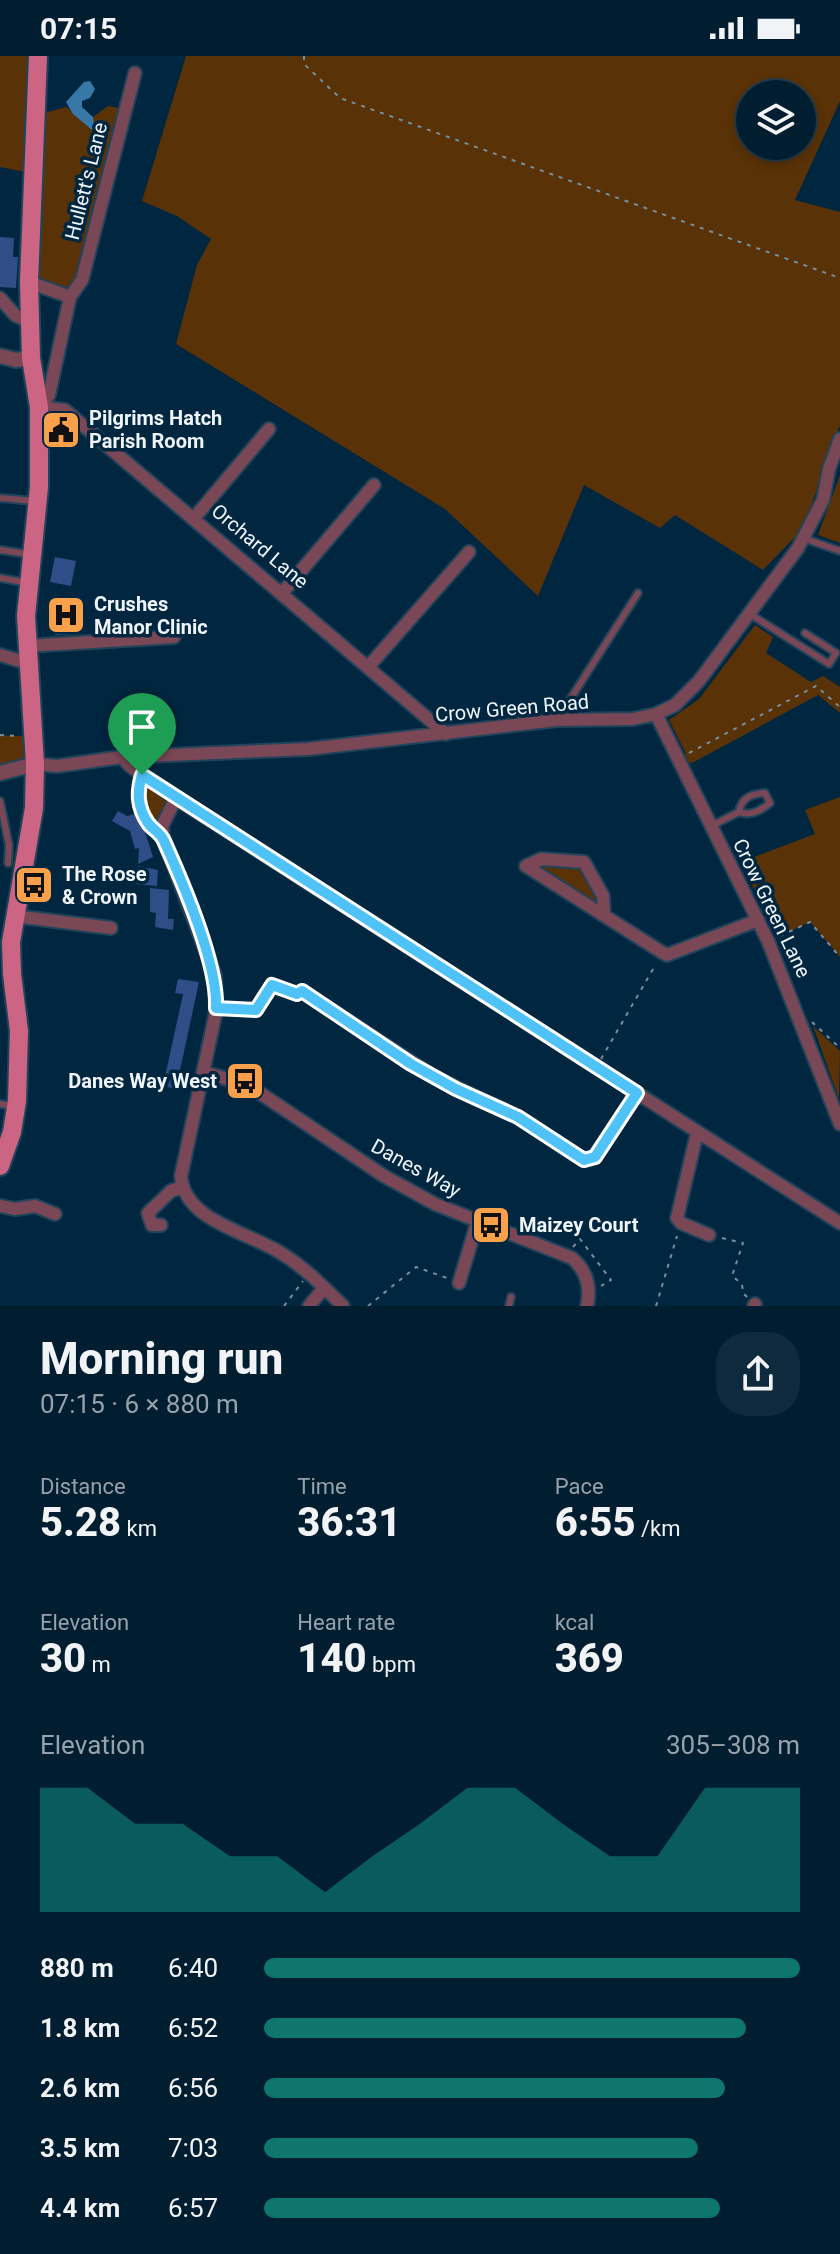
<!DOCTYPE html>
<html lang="en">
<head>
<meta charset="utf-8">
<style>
  :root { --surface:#011d30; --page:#0f2a3c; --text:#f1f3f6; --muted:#96a2ab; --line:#233b4c; --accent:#0f766e }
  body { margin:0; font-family:Roboto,sans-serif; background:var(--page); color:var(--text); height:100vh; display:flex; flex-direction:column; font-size:30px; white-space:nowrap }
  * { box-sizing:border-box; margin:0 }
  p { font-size:26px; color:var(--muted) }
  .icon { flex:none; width:44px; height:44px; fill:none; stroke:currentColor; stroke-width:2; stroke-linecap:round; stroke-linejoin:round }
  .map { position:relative; height:1250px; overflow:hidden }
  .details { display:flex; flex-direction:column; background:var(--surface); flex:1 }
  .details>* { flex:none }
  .controls { position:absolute; left:736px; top:24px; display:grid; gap:16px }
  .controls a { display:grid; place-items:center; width:80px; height:80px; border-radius:50%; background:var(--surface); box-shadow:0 4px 12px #0003,0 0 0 2px var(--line); font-size:40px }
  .pin { position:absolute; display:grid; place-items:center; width:68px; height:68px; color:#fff; margin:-82px -34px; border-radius:50% 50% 50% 0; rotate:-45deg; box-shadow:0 0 8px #0007 }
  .pin .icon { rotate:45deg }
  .round { display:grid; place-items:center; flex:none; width:84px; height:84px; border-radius:32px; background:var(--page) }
  .head { display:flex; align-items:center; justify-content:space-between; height:136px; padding:0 40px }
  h1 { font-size:44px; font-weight:800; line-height:60px }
  .metrics { display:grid; grid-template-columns:repeat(3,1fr); gap:12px; height:136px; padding:8px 40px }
  .metrics div { display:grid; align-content:center }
  .metrics b { font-size:40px; font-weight:800 }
  .metrics small { font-size:22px; font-weight:400 }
  .metrics p { font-size:22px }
  .chart { height:224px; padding:16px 40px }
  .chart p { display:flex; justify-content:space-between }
  .chart svg { width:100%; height:144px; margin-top:8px; fill:var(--accent); opacity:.7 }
  ul { padding:0 40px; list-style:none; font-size:26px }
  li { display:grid; grid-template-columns:128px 96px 1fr; align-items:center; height:60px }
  li i { height:20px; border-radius:10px; background:var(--accent) }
  .status { display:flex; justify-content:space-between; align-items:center; height:56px; padding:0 40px; background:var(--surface); direction:ltr }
  .status svg { height:22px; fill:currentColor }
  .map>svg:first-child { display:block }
</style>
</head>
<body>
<div class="status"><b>07:15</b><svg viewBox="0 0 49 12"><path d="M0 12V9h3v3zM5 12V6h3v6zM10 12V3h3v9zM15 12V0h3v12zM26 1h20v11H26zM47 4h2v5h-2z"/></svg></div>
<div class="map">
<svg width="840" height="1250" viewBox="0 0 840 1250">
  <rect width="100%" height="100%" fill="#012740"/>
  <!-- green -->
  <path fill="#593207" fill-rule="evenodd" d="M0,0h38l-3,59 32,-8 20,19 8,2 -2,-11 15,-11 16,3 -42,171 -12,17 -41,-15 -4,-110 -25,-5z
    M186,0h654v45l-45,99 45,12v213l-37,104 -40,41 -88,-55 -15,13 -76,-43 -46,111 -93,-87 -269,-165 21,-79 14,-26 -34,-23 -35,-15zM750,38h52v52h-52z
    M840,419v68l-22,-8z
    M755,569l18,12 -7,16 45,29 12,-6 17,11v26l-22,-18 -126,68 -14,-4 8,-5 -17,-34 30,-21z
    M0,679l33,2 2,27 -35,9z
    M145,730l21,15 1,7 -8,16 -6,1c-11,-8 -14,-27 -8,-39z
    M840,741v160l-30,-35 -33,15 -36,-75 74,-28 -10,-24z
    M538,807l44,1 18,33 -2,4 -7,1 -54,-33z
    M813,970l27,25 -1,48z"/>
  <!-- water -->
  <path fill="#3778a7" d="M90,25l5,8 -5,9 -8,3v6l11,10 2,12 -3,1 -19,-16 -7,-12 18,-20z"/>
  <!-- building -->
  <path fill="#2f4d87" d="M0,181l14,1 -1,19h5l-2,31 -16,-1z
    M55,501l21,4 -5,25 -21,-4z
    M55,553l22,1 2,24 -24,1z
    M118,755l9,5 12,-3 14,44 -15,7 1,-16 -4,1 -5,-18 -18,-10z
    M138,810l20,4 -1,16 -21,-2z
    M150,832l19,2 -1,29h6l-1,11 -18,-3 1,-14 -6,-1z
    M178,923l21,3 -23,107 -13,-3 20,-92 -8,-1z"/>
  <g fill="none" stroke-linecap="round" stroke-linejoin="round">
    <defs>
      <path id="service" d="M0,442l35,3
        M803,482l37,13
        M0,494l28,4
        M0,522l28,5
        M750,558l79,50 7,-11 -31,-20
        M557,664l81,-127
        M0,745l9,44 -1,18
        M711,770l28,-14c12,4 21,-1 31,-9l-5,-10c-14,1 -24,5 -26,19
        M0,1048l13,2
        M509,1250l2,-9"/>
      <path id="minor" d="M29,226l41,15
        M0,242l15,17 15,7
        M39,351l26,3 381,324
        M39,351l10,-12 21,-98 12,-17 53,-207
        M195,461l74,-88
        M283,536l91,-107
        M26,590l148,-9
        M0,599l27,8
        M369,610l100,-114
        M656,658l112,227 72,183
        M122,701l8,9 46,32 664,425
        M35,708l22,2 65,-9 186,-8 249,-29 76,-1 23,-5 19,-9 24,-24 99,-133 25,-48 6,-31 11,-30
        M176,742l-14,28 1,11 52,139 1,35 -35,165c3,45 67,56 100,77 23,14 43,34 62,53
        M604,859l-1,-19 -19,-34 -43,-3 -15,7 137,87 4,2 91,-35
        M14,860l97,12
        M302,935l132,86 84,40 66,43 11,-3 42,-64
        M203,1016l45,13 136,91 51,28 137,54c15,13 19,29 15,48
        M697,1077l-20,85 4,5 28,12
        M0,1150l15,3 20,-3 20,8
        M161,1169h-9l-4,-12 23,-22 11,-4
        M459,1227l18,-60
        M309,1250l15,-18
        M754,1250l1,-2"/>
      <path id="tertiary" d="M0,300l16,4 15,-2
        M0,717l35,-9"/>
      <path id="primary" d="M0,1110l12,-34 5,-31 2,-70 -7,-57 -1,-32 23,-134 1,-44 -9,-148 13,-129v-80l-8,-49 -2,-76 9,-226"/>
    </defs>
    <!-- service casing -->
    <use href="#service" stroke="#22445a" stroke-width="10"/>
    <!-- minor casing -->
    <use href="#minor" stroke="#22445a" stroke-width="16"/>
    <!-- tertiary casing -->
    <use href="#tertiary" stroke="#22445a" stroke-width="18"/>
    <!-- primary casing -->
    <use href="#primary" stroke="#22445a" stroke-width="22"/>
    <!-- path -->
    <path stroke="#778e9d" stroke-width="2" stroke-dasharray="4 6" stroke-linecap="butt" d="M304,0v8l36,34 500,180
      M0,679l19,1
      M689,697l127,-67 24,21
      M139,731v17l11,21
      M780,880l30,-14 30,35
      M228,954h28l16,-25 18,7
      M812,966l28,26
      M601,1003l55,-95
      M722,1182l21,5 -11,33 10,8 1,9 5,5
      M573,1191l7,-8 31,41 -10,6
      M284,1250l19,-25
      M368,1250l48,-39 31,11
      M656,1250l21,-70"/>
    <!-- service -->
    <use href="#service" stroke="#794755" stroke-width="6"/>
    <!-- minor -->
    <use href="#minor" stroke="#794755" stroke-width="12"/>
    <!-- tertiary -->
    <use href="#tertiary" stroke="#794755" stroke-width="14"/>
    <!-- primary -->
    <use href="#primary" stroke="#cc6584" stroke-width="18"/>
  </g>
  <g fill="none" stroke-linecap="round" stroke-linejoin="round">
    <defs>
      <path id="route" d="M142,719l495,318 -42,64 -11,3 -66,-43 -62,-28 -45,-25 -109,-73 -5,3 -25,-9 -16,25 -40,-2c2,-43 -33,-125 -52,-167 -3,-8 -11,-11 -16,-18 -11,-16 -11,-31 -6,-48z"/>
    </defs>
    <!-- route casing -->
    <use href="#route" stroke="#fff" stroke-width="16"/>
    <!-- route -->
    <use href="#route" stroke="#4fc3f7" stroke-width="10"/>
  </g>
  <!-- icons -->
  <defs>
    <symbol id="civic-square" viewBox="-11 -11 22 22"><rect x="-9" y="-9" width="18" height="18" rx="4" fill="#f8a14a" stroke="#012740"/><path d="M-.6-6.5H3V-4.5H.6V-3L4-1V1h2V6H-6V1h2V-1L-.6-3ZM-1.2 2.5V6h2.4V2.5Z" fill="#111"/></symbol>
    <symbol id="hospital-square" viewBox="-11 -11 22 22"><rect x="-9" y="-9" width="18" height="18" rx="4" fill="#f8a14a" stroke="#012740"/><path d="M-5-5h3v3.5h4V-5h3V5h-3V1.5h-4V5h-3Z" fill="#111"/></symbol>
    <symbol id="bus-square" viewBox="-11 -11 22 22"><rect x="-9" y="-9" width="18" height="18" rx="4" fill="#f8a14a" stroke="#012740"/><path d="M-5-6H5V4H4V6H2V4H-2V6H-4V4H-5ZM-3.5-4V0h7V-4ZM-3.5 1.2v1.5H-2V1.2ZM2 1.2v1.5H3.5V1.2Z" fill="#111"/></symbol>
  </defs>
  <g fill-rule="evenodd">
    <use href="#civic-square" x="39" y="352" width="44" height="44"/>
    <use href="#hospital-square" x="44" y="537" width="44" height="44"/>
    <use href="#bus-square" x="12" y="807" width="44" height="44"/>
    <use href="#bus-square" x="223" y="1003" width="44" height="44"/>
    <use href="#bus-square" x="469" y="1147" width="44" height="44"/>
  </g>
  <g text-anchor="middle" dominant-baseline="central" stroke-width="7" stroke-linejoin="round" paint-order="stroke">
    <!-- street labels -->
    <g font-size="20" fill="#eff5fb" stroke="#012740">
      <text transform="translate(86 125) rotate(-76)">Hullett's Lane</text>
      <text transform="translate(260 490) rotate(40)">Orchard Lane</text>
      <text transform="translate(512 652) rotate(-5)">Crow Green Road</text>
      <text transform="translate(772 852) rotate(64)">Crow Green Lane</text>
      <text transform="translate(416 1112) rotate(29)">Danes Way</text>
    </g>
    <!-- poi labels -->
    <g font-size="20" font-weight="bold" fill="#eff5fb" stroke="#012740" text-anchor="start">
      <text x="89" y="362">Pilgrims Hatch<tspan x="89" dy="23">Parish Room</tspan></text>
      <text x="94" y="548">Crushes<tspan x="94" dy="23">Manor Clinic</tspan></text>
      <text x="62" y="818">The Rose<tspan x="62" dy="23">&amp; Crown</tspan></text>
      <text x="217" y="1025" text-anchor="end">Danes Way West</text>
      <text x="519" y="1169">Maizey Court</text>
    </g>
  </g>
</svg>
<div class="controls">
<a><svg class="icon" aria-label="layers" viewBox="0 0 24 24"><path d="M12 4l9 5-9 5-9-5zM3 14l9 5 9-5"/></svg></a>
</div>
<div class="pin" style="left:142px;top:719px;background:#1e9e55"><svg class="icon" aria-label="arrive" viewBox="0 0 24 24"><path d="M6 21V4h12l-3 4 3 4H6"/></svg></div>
</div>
<section class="details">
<div class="head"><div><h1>Morning run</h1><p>07:15 · 6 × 880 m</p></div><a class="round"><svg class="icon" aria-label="share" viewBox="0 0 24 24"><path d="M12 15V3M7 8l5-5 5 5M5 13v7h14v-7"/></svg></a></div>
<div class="metrics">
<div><p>Distance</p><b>5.28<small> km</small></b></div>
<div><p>Time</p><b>36:31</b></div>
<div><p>Pace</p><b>6:55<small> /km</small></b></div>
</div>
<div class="metrics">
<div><p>Elevation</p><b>30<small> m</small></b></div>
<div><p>Heart rate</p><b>140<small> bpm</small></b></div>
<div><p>kcal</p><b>369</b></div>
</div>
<div class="chart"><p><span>Elevation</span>305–308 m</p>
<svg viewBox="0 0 160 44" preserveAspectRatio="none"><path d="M0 44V6L10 6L20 17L30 17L40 27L50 27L60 38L70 27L80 17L90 6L100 6L110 17L120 27L130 27L140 6L150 6L160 6V44z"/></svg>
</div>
<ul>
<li><b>880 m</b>6:40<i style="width:100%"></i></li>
<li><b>1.8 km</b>6:52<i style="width:90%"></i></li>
<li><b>2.6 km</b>6:56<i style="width:86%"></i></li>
<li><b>3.5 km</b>7:03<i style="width:81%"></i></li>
<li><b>4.4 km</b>6:57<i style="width:85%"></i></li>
</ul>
</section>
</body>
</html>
